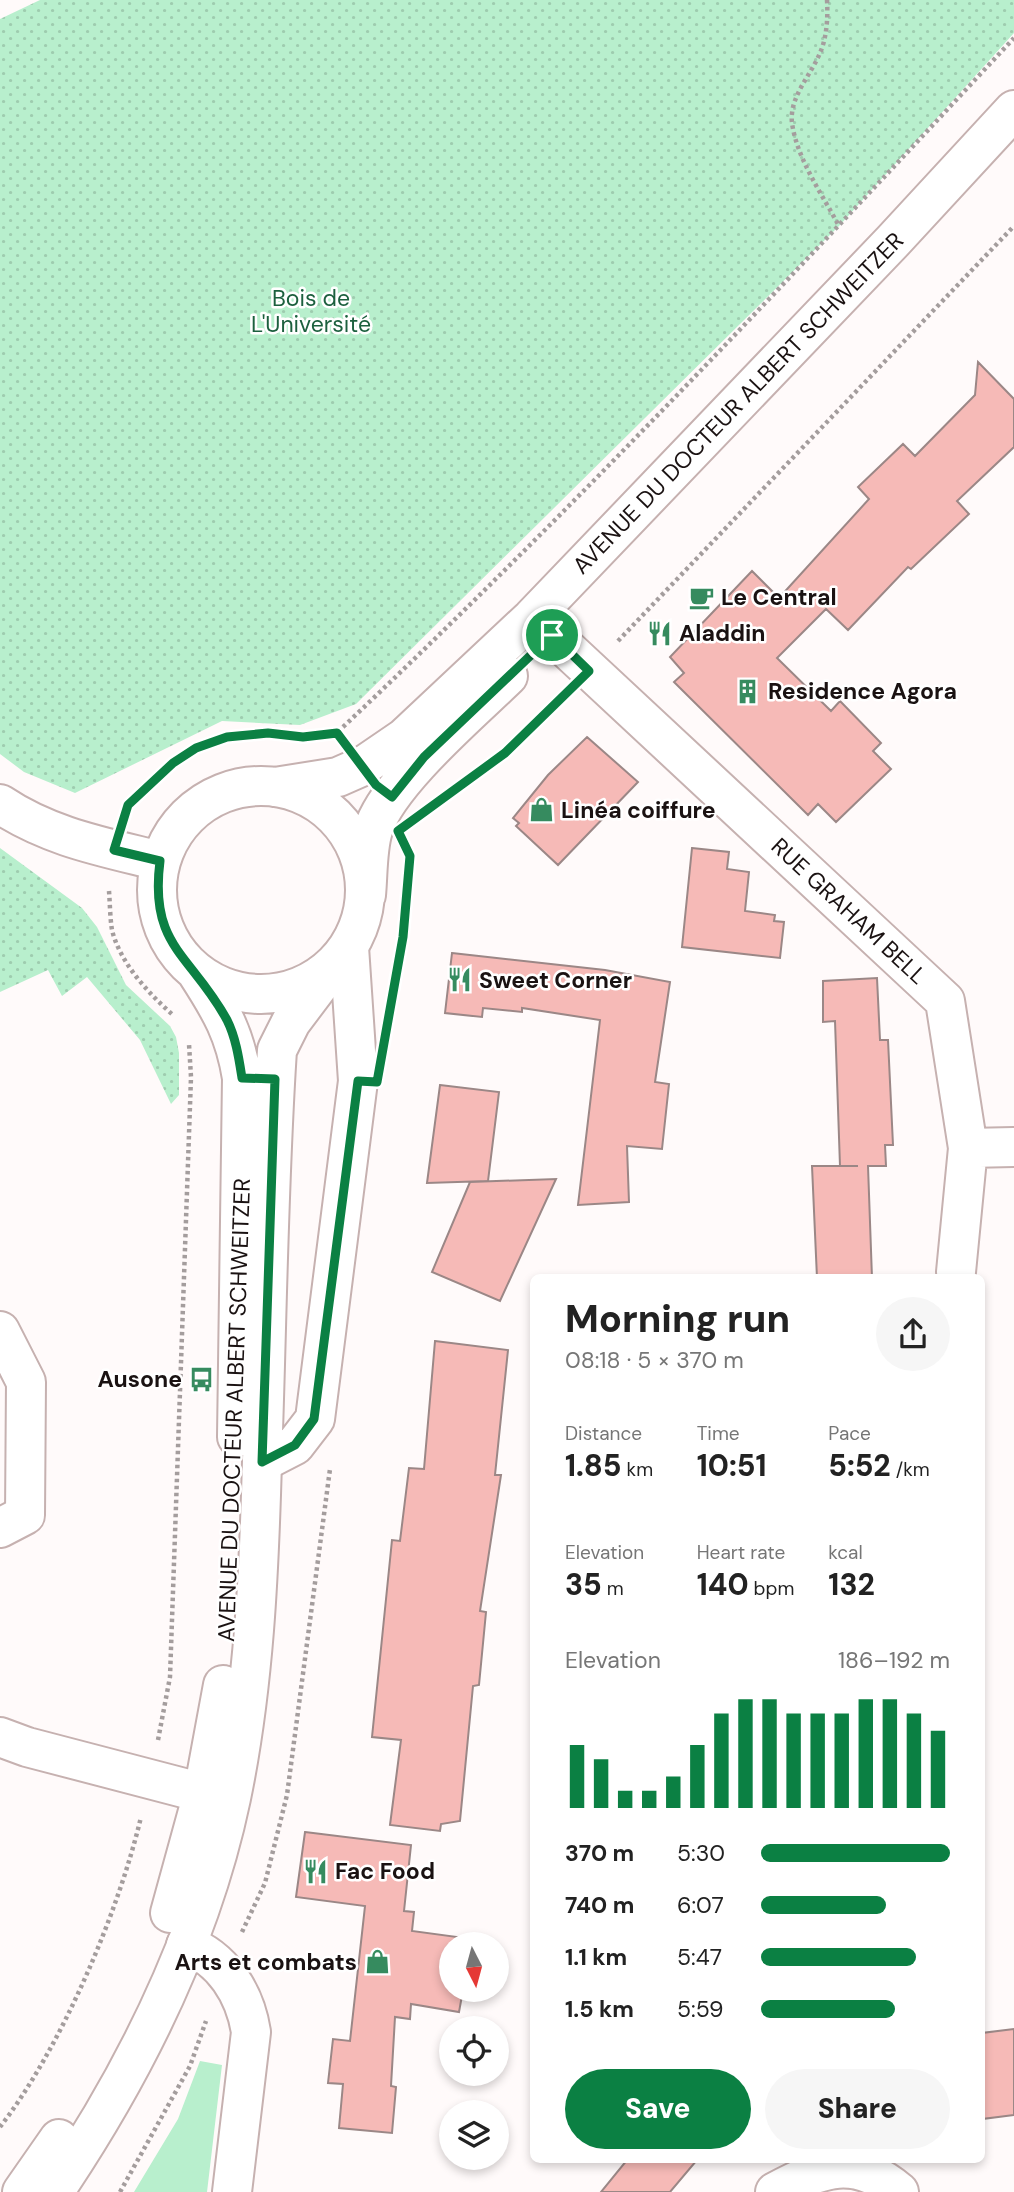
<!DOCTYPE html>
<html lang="en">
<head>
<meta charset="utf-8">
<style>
  :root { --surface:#fff; --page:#f6f6f6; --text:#222; --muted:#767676; --accent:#0b8043 }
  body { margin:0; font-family:"DM Sans",sans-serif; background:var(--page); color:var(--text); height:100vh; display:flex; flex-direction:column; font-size:26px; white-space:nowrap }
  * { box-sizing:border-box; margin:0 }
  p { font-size:23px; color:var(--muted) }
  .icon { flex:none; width:38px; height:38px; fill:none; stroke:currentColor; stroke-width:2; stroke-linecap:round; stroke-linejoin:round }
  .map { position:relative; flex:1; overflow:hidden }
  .sheet { position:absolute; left:530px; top:1274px; width:455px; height:889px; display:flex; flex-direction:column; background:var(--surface); border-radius:10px; box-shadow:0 4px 10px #0003 }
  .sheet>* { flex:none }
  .needle { width:46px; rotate:174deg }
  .buttons { position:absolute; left:439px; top:1932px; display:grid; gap:14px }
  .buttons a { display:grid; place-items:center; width:70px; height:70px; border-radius:50%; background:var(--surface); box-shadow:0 4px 10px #0003; font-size:35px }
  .pin { position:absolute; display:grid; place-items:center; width:60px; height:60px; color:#fff; margin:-30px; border:4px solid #fff; border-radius:50%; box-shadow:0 2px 7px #0007 }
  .round { display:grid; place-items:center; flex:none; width:74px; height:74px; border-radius:37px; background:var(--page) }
  .overview { display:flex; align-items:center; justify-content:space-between; height:119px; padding:0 35px }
  h1 { font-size:38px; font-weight:800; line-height:52px }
  .stats { display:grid; grid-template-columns:repeat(3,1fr); gap:10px; height:119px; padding:7px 35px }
  .stats div { display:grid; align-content:center }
  .stats b { font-size:30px; font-weight:800 }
  .stats small { font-size:19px; font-weight:400 }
  .stats p { font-size:19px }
  .chart { height:196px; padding:14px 35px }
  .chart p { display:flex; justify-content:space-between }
  .chart svg { width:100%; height:126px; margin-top:7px; stroke:var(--accent); stroke-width:6 }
  .cta { display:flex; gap:14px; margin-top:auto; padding:14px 35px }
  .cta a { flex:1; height:80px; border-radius:42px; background:var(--accent); color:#fff; font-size:28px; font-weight:800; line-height:80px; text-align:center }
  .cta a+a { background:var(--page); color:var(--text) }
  ul { padding:0 35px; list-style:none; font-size:23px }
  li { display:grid; grid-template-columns:112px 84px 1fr; align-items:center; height:52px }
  li i { height:18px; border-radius:9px; background:var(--accent) }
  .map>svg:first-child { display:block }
</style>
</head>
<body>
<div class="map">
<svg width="1014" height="2192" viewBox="0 0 1014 2192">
  <defs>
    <pattern id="park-dots" width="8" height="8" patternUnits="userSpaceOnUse" patternTransform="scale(1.75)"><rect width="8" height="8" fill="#b8efcd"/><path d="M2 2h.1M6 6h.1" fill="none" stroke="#9eccaf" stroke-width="1.8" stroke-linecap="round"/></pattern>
  </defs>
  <rect width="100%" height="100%" fill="#fffafa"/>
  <!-- green -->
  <path fill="#b8efcd" d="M200,2061l22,4 -15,127h-73l44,-73z"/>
  <!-- park -->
  <path fill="url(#park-dots)" d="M40,0h974v33l-175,193 -483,478 -56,21 -78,-4 -147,72 -51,-21 -24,-18v-735z
    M0,848l82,60 15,19 29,58 44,41 6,11 3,16v42l-8,9 -31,-64 -53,-63 -25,19 -14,-26 -48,22z"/>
  <!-- building -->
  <path fill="#f6bab7" stroke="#9b8786" stroke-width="2" d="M978,362l36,37v48l-57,54 12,13 -58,55 -3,-2 -60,63 -22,-21 -49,49 54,53 9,-10 41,42 -8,8 18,18 -55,53 -18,-18 -10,11 -134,-133 10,-9 -14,-16 82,-86 27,27 90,-99 -11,-12 45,-43 12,12 60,-61z
    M587,737l51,45 -80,83 -42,-39 3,-3 -6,-5 35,-43z
    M692,848l37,4 -2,17 22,3 -4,39 30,4 -1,6 10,1 -4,36 -98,-11z
    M452,953l153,17 65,12 -15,100 14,2 -7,65 -35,-3 2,56 -51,3 22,-185 -78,-12v4l-39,-4 -1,9 -37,-4z
    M877,978l3,62h8l5,105h-8l1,21h-18l4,112h-55l-5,-112h46h-18l-5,-145 -12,1v-41z
    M440,1085l59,7 -11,89 -61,2z
    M556,1179l-56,122 -68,-29 38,-90z
    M435,1341l73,9 -13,125h6l-21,136 6,1 -7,73 -6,1 -13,135 -19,3 -1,7 -50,-6 11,-85 -29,-3 20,-197 8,1 9,-73 15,1z
    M305,1832l106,13 -7,66 10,1 -2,19 60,8 -1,5h-19v46h11l-4,22 -48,-8 -1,15 -15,-2 -4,69 5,1 -4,46 -53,-5 4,-44 -15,-1 5,-44 17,2 15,-135 -69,-9z
    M1014,2029v86l-32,4v-86z
    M627,2160h70l-27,32h-69z"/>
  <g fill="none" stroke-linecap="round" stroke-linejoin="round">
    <defs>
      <path id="minor" d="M552,635l393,366 23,147 -12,124
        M0,804c49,33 104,43 160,57
        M968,1148l46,-1
        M0,1331l26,51 -1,133 -25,13
        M262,1462l33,-17 20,-26 43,-338 -9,-134
        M0,1737l27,10 176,46
        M186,1945c37,13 59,49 65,87l-19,160
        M775,2192c46,-25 81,-37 124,0"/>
      <path id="major" d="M157 890a104 104 0 1 1 208 0a104 104 0 1 1-208 0Z
        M275,787l63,-10 25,-11 41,-28 128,-120 361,-377 121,-131
        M366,895c2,-20 1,-46 7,-65 15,-48 98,-118 135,-154
        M197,973c24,37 38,61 45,105l-5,359
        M170,1913l33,-120 20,-108
        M22,2192l37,-53
        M54,2192c81,-120 147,-252 177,-394 23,-111 28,-225 31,-337 5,-137 6,-275 15,-411l14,-28 40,-53"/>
    </defs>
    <!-- minor casing -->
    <use href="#minor" stroke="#c6b1b0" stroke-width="42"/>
    <!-- major casing -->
    <use href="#major" stroke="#c6b1b0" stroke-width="42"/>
    <!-- path -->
    <path stroke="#a49d9d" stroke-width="4.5" stroke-dasharray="3.5 3.5" stroke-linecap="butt" d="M827,0c1,17 0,37 -7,53 -9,22 -31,44 -28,70 5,36 30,71 47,103
      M618,641l396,-415
      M343,727c233,-220 453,-455 671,-689
      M450,793l55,-40 55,-54
      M126,811l2,-6c44,-41 76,-72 140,-72 21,0 39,4 60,1
      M109,891c1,13 1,27 3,39 8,33 37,64 61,85
      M395,982l10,-71
      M158,1740l12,-63 21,-600 -2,-33
      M242,1932l23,-49 22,-88 43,-326
      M0,2127c61,-79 118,-213 141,-310
      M120,2192l70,-126 16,-45"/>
    <!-- minor -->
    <use href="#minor" stroke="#fff" stroke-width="38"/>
    <!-- major -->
    <use href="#major" stroke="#fff" stroke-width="38"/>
  </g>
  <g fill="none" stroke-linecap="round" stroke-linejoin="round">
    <defs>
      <path id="route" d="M552,635l37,36 -84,82 -107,78 12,25 -7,81 -26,145 -19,-1 -44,338 -19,26 -33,17 13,-383 -33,-1c-3,-19 -6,-40 -15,-58 -36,-66 -78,-73 -67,-159l-46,-11 14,-45 45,-42 23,-15 31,-11 41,-4 35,4 34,-4 39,52 16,12 32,-40z"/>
    </defs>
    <!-- route casing -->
    <use href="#route" stroke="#fff" stroke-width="14"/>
    <!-- route -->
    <use href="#route" stroke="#0b8043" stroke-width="9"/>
  </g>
  <!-- icons -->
  <defs>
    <symbol id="cafe-bare" viewBox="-9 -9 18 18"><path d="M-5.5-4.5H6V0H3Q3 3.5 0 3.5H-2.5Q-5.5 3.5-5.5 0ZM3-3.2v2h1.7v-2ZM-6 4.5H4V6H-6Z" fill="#368b5f" stroke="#fff" stroke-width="2.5" paint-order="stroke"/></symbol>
    <symbol id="restaurant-bare" viewBox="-9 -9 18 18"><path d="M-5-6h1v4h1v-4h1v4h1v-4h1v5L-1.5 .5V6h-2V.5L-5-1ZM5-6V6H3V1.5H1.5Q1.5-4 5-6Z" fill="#368b5f" stroke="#fff" stroke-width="2.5" paint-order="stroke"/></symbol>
    <symbol id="building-bare" viewBox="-9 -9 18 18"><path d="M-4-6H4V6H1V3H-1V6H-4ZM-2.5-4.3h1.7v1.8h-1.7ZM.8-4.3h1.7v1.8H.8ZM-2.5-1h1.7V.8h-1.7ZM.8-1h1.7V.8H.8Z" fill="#368b5f" stroke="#fff" stroke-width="2.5" paint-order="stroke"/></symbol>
    <symbol id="shop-bare" viewBox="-9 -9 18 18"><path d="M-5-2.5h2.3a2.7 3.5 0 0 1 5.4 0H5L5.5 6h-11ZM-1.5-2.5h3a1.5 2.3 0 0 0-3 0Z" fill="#368b5f" stroke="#fff" stroke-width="2.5" paint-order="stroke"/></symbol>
    <symbol id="bus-bare" viewBox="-9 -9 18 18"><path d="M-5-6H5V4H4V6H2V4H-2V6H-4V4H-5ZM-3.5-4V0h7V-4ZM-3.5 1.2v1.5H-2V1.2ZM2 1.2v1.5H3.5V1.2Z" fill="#368b5f" stroke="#fff" stroke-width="2.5" paint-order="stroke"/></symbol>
  </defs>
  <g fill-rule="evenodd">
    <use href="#cafe-bare" x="684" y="580" width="35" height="35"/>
    <use href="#restaurant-bare" x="642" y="616" width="35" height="35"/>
    <use href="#building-bare" x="730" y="674" width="35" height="35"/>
    <use href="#shop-bare" x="524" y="792" width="35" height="35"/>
    <use href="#restaurant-bare" x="442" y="962" width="35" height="35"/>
    <use href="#bus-bare" x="184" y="1362" width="35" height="35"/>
    <use href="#restaurant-bare" x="298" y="1854" width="35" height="35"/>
    <use href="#shop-bare" x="360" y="1944" width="35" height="35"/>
  </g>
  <g text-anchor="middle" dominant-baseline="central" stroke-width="5" stroke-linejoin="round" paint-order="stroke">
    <!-- park labels -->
    <g font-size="23" fill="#1c603e" stroke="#fff">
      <text x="311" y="298">Bois de<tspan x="311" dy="26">L'Université</tspan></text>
    </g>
    <!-- street labels -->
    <g font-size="23" fill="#1a1212" stroke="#fff">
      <text transform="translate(738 403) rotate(-46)">AVENUE DU DOCTEUR ALBERT SCHWEITZER</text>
      <text transform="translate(849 911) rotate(43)">RUE GRAHAM BELL</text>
      <text transform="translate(234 1410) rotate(-88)">AVENUE DU DOCTEUR ALBERT SCHWEITZER</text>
    </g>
    <!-- poi labels -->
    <g font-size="23" font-weight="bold" fill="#1a1212" stroke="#fff" text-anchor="start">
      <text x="721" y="597">Le Central</text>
      <text x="679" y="633">Aladdin</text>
      <text x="768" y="691">Residence Agora</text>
      <text x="561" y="810">Linéa coiffure</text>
      <text x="479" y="980">Sweet Corner</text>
      <text x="182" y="1379" text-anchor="end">Ausone</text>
      <text x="335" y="1871">Fac Food</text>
      <text x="357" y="1962" text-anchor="end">Arts et combats</text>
    </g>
  </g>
</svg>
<div class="buttons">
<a><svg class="needle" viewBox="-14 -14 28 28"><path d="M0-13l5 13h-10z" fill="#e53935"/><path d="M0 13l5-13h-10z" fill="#767676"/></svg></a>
<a><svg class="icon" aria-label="locate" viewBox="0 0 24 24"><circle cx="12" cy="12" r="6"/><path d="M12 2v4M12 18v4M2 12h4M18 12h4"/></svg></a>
<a><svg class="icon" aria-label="layers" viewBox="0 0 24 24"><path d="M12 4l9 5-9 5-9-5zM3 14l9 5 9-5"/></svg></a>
</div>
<div class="pin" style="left:552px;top:635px;background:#1e9e55"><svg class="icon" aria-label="arrive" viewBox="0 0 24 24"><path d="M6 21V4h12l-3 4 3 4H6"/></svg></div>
<section class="sheet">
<div class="overview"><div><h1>Morning run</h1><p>08:18 · 5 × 370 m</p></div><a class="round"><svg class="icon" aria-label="share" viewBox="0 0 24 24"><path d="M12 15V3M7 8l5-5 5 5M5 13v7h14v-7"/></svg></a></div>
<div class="stats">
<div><p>Distance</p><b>1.85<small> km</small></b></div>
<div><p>Time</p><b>10:51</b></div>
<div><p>Pace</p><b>5:52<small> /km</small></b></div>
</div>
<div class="stats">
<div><p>Elevation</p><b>35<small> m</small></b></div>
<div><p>Heart rate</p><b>140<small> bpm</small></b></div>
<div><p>kcal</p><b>132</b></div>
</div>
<div class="chart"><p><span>Elevation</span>186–192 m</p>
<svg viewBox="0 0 160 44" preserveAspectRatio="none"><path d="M5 44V22M15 44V27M25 44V38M35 44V38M45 44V33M55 44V22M65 44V11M75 44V6M85 44V6M95 44V11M105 44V11M115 44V11M125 44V6M135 44V6M145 44V11M155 44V17"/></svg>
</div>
<ul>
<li><b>370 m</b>5:30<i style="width:100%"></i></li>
<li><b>740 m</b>6:07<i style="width:66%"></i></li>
<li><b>1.1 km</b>5:47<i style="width:82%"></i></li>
<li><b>1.5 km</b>5:59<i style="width:71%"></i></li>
</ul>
<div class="cta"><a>Save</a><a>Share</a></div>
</section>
</div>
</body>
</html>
